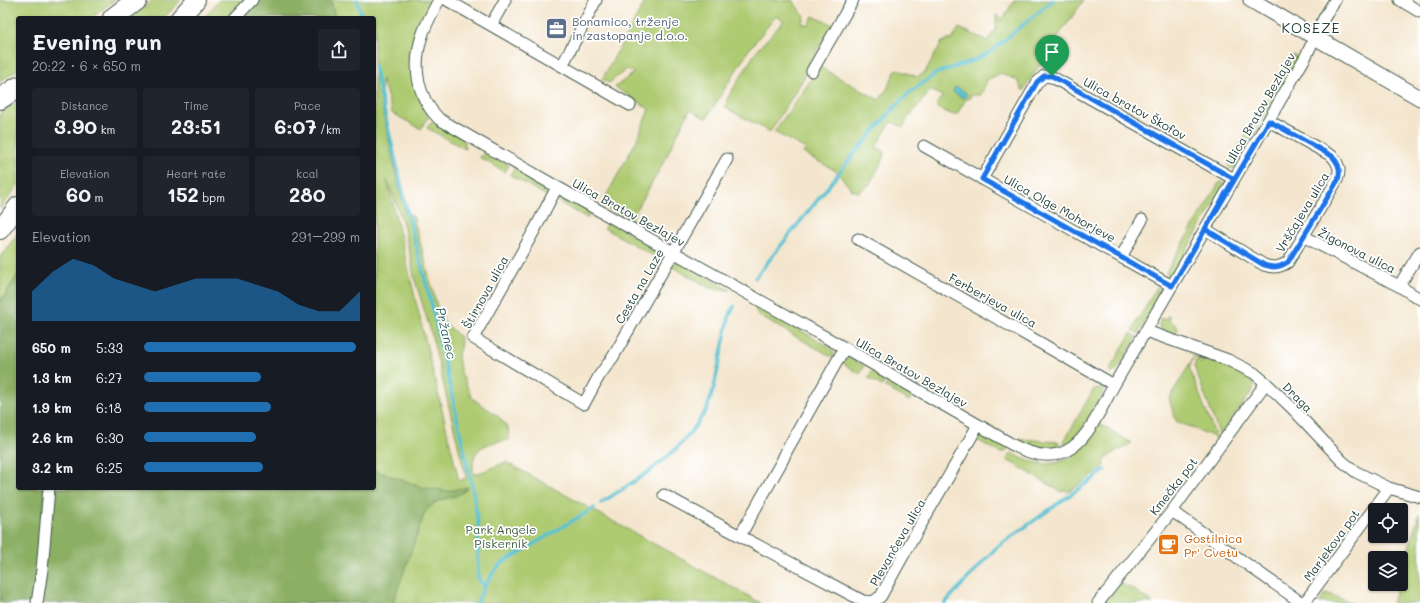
<!DOCTYPE html>
<html lang="en">
<head>
<meta charset="utf-8">
<style>
  :root { --surface:#171b24; --page:#20242c; --text:#f1f3f6; --muted:#9ea1a6; --accent:#1f6fb2 }
  body { margin:0; font-family:Mali,sans-serif; background:var(--page); color:var(--text); height:100vh; display:flex; flex-direction:column; font-size:15px; white-space:nowrap }
  * { box-sizing:border-box; margin:0 }
  p { font-size:13px; color:var(--muted) }
  .icon { flex:none; width:22px; height:22px; fill:none; stroke:currentColor; stroke-width:2; stroke-linecap:round; stroke-linejoin:round }
  .map { position:relative; flex:1; overflow:hidden }
  .side { position:absolute; left:16px; top:16px; width:360px; height:474px; display:flex; flex-direction:column; background:var(--surface); border-radius:4px; box-shadow:0 1px 3px #0004 }
  .side>* { flex:none }
  .buttons { position:absolute; left:1368px; top:503px; display:grid; gap:8px }
  .buttons a { display:grid; place-items:center; width:40px; height:40px; border-radius:4px; background:var(--surface); box-shadow:0 1px 3px #0004; font-size:20px }
  .pin { position:absolute; display:grid; place-items:center; width:34px; height:34px; color:#fff; margin:-41px -17px; border-radius:50% 50% 50% 0; rotate:-45deg; box-shadow:0 0 4px #0007 }
  .pin .icon { rotate:45deg }
  .round { display:grid; place-items:center; flex:none; width:42px; height:42px; border-radius:4px; background:var(--page) }
  .overview { display:flex; align-items:center; justify-content:space-between; height:68px; padding:0 16px }
  h1 { font-size:22px; font-weight:700; line-height:30px }
  .stats { display:grid; grid-template-columns:repeat(3,1fr); gap:6px; height:68px; padding:4px 16px }
  .stats div { display:grid; align-content:center; border-radius:4px; background:var(--page); text-align:center }
  .stats b { font-size:20px; font-weight:700 }
  .stats small { font-size:11px; font-weight:400 }
  .stats p { font-size:11px }
  .chart { height:112px; padding:8px 16px }
  .chart p { display:flex; justify-content:space-between }
  .chart svg { width:100%; height:72px; margin-top:4px; fill:var(--accent); opacity:.7 }
  ul { padding:0 16px; list-style:none; font-size:13px }
  li { display:grid; grid-template-columns:64px 48px 1fr; align-items:center; height:30px }
  li i { height:10px; border-radius:5px; background:var(--accent) }
  .map>svg:first-child { display:block }
</style>
</head>
<body>
<div class="map">
<svg width="1420" height="603" viewBox="0 0 1420 603">
  <rect width="100%" height="100%" fill="#fff"/>
  <filter id="ink" filterUnits="userSpaceOnUse"><feTurbulence type="fractalNoise" baseFrequency=".025" numOctaves="2"/><feDisplacementMap in="SourceGraphic" scale="8" xChannelSelector="R" yChannelSelector="G"/><feConvolveMatrix kernelMatrix="1 2 1 2 8 2 1 2 1" color-interpolation-filters="sRGB"/></filter>
  <filter id="wash" filterUnits="userSpaceOnUse"><feTurbulence type="fractalNoise" baseFrequency=".012" numOctaves="4" result="noise"/><feDisplacementMap in="SourceGraphic" scale="16" xChannelSelector="R" yChannelSelector="G"/><feGaussianBlur stdDeviation="0.9" result="paint"/><feColorMatrix in="noise" values="0 0 0 0 0 0 0 0 0 0 0 0 0 0 0 0 0 1.4 0 .05"/><feComposite in="paint" operator="in"/></filter>
  <g filter="url(#wash)">
    <rect width="100%" height="100%" fill="#f4e6ce"/>
    <!-- green -->
    <path fill="#afcb72" stroke="#678453" fill-rule="evenodd" d="M0,0h115l-24,18h-73v51l-18,13z
      M153,0h28l-17,18h-34z
      M219,0h26l-19,18h-22z
      M270,0h162l-2,11 -13,27 3,63 9,15 -8,13 -29,-16 -10,-34 -1,23 16,77 8,34 8,3 25,94 6,12 16,15 1,6 -3,12 2,15 12,28 26,18 10,12 1,12c-22,2 -41,8 -35,35l32,-13 255,141h-761l18,-115h356v-470h-121zM387,180l15,40 9,39 3,18 17,55 35,146 -7,3z
      M646,0h146l12,16 -2,7 6,2 5,-9 20,9 -17,27 -9,21 -37,59 -44,-24 1,-9 30,-49 27,-29 -8,-5 -28,35 -42,68 -16,-10 -28,56 -32,57 -29,-17 36,-65 12,-31 -34,-22 19,-14 -7,-4 -18,14 -7,-4z
      M1014,0h70l-27,38 -34,53 -5,-10 -17,-8 -14,7 -6,15h-10l-2,4h-3l-10,17 -19,-8v-3l5,-9 -11,-6 -23,28 -5,9 -12,-5 -15,25 8,4v7l-15,27 -11,7 -7,-3 -15,-18 -33,-18 3,-4 -32,-17 46,-65 59,33 8,-11 9,-20 22,8 7,-5 17,-30 10,-3 7,-11 29,13 8,-12v-14l7,4z
      M1293,55l6,3 -64,109 -4,2 -3,-4z
      M18,101v84l-18,24v-96z
      M435,121l27,17 3,5v6l-38,-21 4,-5z
      M484,154h5l20,11 -4,7 -26,-15z
      M514,168l29,16 4,5v7l-37,-21z
      M1223,182v6l-49,84 -6,5 -2,-5 53,-89z
      M564,197l27,14 -4,7 -30,-17 6,-2z
      M608,221l50,28 2,2 -4,6 -52,-29z
      M18,233v41l-18,29v-46z
      M674,262h7l49,28 -20,-2 -41,-23z
      M1157,287l4,1v7l-23,39 -6,-4z
      M753,304l77,43 4,6v5l-75,-42 -6,-11z
      M1167,316l3,1 -1,3 7,5v2l2,1 -3,9 -13,-5 1,-1 -4,-6 2,-7 4,2z
      M1131,333l6,4 -20,33 -6,4 -1,-5z
      M1195,355l-6,12 27,70 -1,2 -3,-3 -36,-15 -7,-22z
      M1198,356l3,1 -2,5 3,1 2,-5c14,5 42,14 50,26l-1,6 -33,46 -26,-70z
      M846,359h5l13,7 -4,8 -19,-12z
      M872,371l15,8 -5,7 -14,-8z
      M889,380l24,14 -4,7 -24,-14z
      M1104,387l-1,6c-10,18 -19,40 -37,52l-2,-4 30,-52z
      M1098,423l33,20 -10,7 -2,-1 -15,11 1,6 -37,26 -4,-3 -2,3 -55,-32 4,-7c21,11 38,15 61,4l-2,-3z
      M984,435l24,13 -2,3 -5,2 -26,-14 3,-3z
      M1021,439l38,3 2,5c-15,6 -27,1 -42,-5z
      M1419,514l1,89h-28l6,-19h3v-11z
      M1119,582l7,5 2,-1 25,17h-50z
      M1326,593l27,10h-34z"/>
    <!-- forest -->
    <path fill="#8baf64" stroke="#55764c" d="M259,0h72l3,14 2,4h-96z
      M18,274v214h27l-11,115h-34v-300z
      M374,470l51,18 23,3 20,-4c-8,12 -23,9 -33,16 -4,3 -7,6 -10,9l-32,91h-353l13,-115h321z"/>
    <!-- water -->
    <path fill="#57c1d3" stroke="#3b7f84" d="M956,87l9,5 2,3 -2,2 -2,1 -10,-6 1,-4z"/>
    <g fill="none" stroke-linecap="round" stroke-linejoin="round">
      <!-- stream -->
      <path stroke="#57c1d3" stroke-width="3.5" d="M357,0l5,18
        M374,66l33,145 25,95 40,180 6,37v55l6,9 -7,16
        M755,278l100,-125 41,-47 13,-13 28,-20 36,-12 17,-9 63,-52
        M601,503l49,-32 25,-21 17,-19 15,-22 7,-22 15,-70 5,-11
        M484,587l11,-17 7,-7 92,-55
        M945,603l52,-56 108,-77"/>
    </g>
  </g>
  <g filter="url(#ink)">
    <g fill="none" stroke-linecap="round" stroke-linejoin="round">
      <defs>
        <path id="minor" d="M439,0c-6,11 -12,22 -16,33 -11,31 -7,63 16,86l118,68 295,165 161,93c60,32 77,-16 101,-60l192,-329 18,-38 11,-18
          M447,0l183,105
          M1400,0l20,12
          M235,18l17,-18
          M491,25l14,-25
          M562,66l34,-66
          M812,71l41,-71
          M924,146l248,140
          M982,179l55,-96 7,-7 8,1 182,102
          M557,187l-23,44 -61,107 111,66 15,-28 14,-19 114,-198
          M1205,229l59,36c9,3 15,3 24,-3l49,-82c4,-10 2,-16 -5,-24l-63,-35
          M1303,236l96,50 21,13
          M858,239l256,146
          M1121,257l21,-37
          M1399,286l21,-34
          M1146,331l82,29 26,13 12,10 26,25 50,53 14,11 33,16 31,9
          M844,349l-57,101 -5,11 -42,75 123,65 10,1 8,-6c31,-58 65,-114 97,-171
          M664,495l76,41
          M1172,511l127,90 6,1 84,-114
          M37,603l5,-33 7,-82
          M1098,603l74,-92 94,-128"/>
        <path id="secondary" d="M1251,0l169,98"/>
        <path id="trunk" d="M180,18l16,-18
          M0,230l18,-24"/>
        <path id="motorway" d="M113,18l24,-18
          M0,99l18,-12"/>
      </defs>
      <!-- minor casing -->
      <use href="#minor" stroke="#3f564b" stroke-width="13"/>
      <!-- secondary casing -->
      <use href="#secondary" stroke="#3f564b" stroke-width="17"/>
      <!-- trunk casing -->
      <use href="#trunk" stroke="#3f564b" stroke-width="20"/>
      <!-- motorway casing -->
      <use href="#motorway" stroke="#3f564b" stroke-width="22"/>
      <!-- minor -->
      <use href="#minor" stroke="#fff" stroke-width="11"/>
      <!-- secondary -->
      <use href="#secondary" stroke="#fff" stroke-width="15"/>
      <!-- trunk -->
      <use href="#trunk" stroke="#fff" stroke-width="18"/>
      <!-- motorway -->
      <use href="#motorway" stroke="#fff" stroke-width="20"/>
    </g>
  </g>
  <g fill="none" stroke-linecap="round" stroke-linejoin="round" filter="url(#ink)">
    <defs>
      <path id="route" d="M1052,76l182,103 -29,50 59,36c9,3 15,3 24,-3l50,-82c3,-10 1,-16 -6,-24l-63,-35 -97,165 -190,-107 55,-97 7,-6h8"/>
    </defs>
    <!-- route casing -->
    <use href="#route" stroke="#fff" stroke-width="8"/>
    <!-- route -->
    <use href="#route" stroke="#1a73e8" stroke-width="5"/>
  </g>
  <!-- icons -->
  <defs>
    <symbol id="office-square" viewBox="-11 -11 22 22"><rect x="-9" y="-9" width="18" height="18" rx="4" fill="#5c6f8a" stroke="#fff"/><path d="M-6-3h4V-5.5h4V-3h4V5H-6ZM-1-4.5V-3h2v-1.5ZM-6 0V1H6V0Z" fill="#fff"/></symbol>
    <symbol id="cafe-square" viewBox="-11 -11 22 22"><rect x="-9" y="-9" width="18" height="18" rx="4" fill="#e8710a" stroke="#fff"/><path d="M-5.5-4.5H6V0H3Q3 3.5 0 3.5H-2.5Q-5.5 3.5-5.5 0ZM3-3.2v2h1.7v-2ZM-6 4.5H4V6H-6Z" fill="#fff"/></symbol>
  </defs>
  <g fill-rule="evenodd">
    <use href="#office-square" x="544" y="16" width="25" height="25"/>
    <use href="#cafe-square" x="1156" y="532" width="25" height="25"/>
  </g>
  <g text-anchor="middle" dominant-baseline="central" stroke-width="3.5" stroke-linejoin="round" paint-order="stroke">
    <!-- service labels -->
    <g font-size="12" fill="#4e5e75" stroke="#fff" text-anchor="start">
      <text x="572" y="21">Bonamico, trženje<tspan x="572" dy="14">in zastopanje d.o.o.</tspan></text>
    </g>
    <!-- street labels -->
    <g font-size="12" fill="#1f3d34" stroke="#fff">
      <text transform="translate(1135 108) rotate(29)">Ulica bratov Škofov</text>
      <text transform="translate(1260 108) rotate(-60)">Ulica Bratov Bezlajev</text>
      <text transform="translate(1060 208) rotate(29)">Ulica Olge Mohorjeve</text>
      <text transform="translate(629 212) rotate(29)">Ulica Bratov Bezlajev</text>
      <text transform="translate(1302 212) rotate(-59)">Vrščajeva ulica</text>
      <text transform="translate(1357 250) rotate(27)">Žigonova ulica</text>
      <text transform="translate(639 286) rotate(-60)">Cesta na Laze</text>
      <text transform="translate(485 292) rotate(-61)">Štirnova ulica</text>
      <text transform="translate(993 300) rotate(29)">Ferberjeva ulica</text>
      <text transform="translate(912 372) rotate(30)">Ulica Bratov Bezlajev</text>
      <text transform="translate(1298 397) rotate(46)">Draga</text>
      <text transform="translate(1173 486) rotate(-52)">Kmečka pot</text>
      <text transform="translate(897 542) rotate(-60)">Plevančeva ulica</text>
      <text transform="translate(1331 545) rotate(-54)">Marjekova pot</text>
    </g>
    <!-- park labels -->
    <g font-size="12" fill="#436044" stroke="#fff">
      <text x="501" y="529">Park Angele<tspan x="501" dy="14">Piskernik</tspan></text>
    </g>
    <!-- food labels -->
    <g font-size="12" fill="#c56008" stroke="#fff" text-anchor="start">
      <text x="1184" y="538">Gostilnica<tspan x="1184" dy="14">Pr' Cvetu</tspan></text>
    </g>
    <!-- water labels -->
    <g font-size="13" font-style="italic" fill="#306564" stroke="#fff">
      <text transform="translate(447 333) rotate(77)">Pržanec</text>
    </g>
    <!-- quarter labels -->
    <g font-size="14" letter-spacing="1" fill="#1f3d34" stroke="#fff">
      <text x="1311" y="27">KOSEZE</text>
    </g>
  </g>
</svg>
<div class="buttons">
<a><svg class="icon" aria-label="locate" viewBox="0 0 24 24"><circle cx="12" cy="12" r="6"/><path d="M12 2v4M12 18v4M2 12h4M18 12h4"/></svg></a>
<a><svg class="icon" aria-label="layers" viewBox="0 0 24 24"><path d="M12 4l9 5-9 5-9-5zM3 14l9 5 9-5"/></svg></a>
</div>
<div class="pin" style="left:1052px;top:76px;background:#1e9e55"><svg class="icon" aria-label="arrive" viewBox="0 0 24 24"><path d="M6 21V4h12l-3 4 3 4H6"/></svg></div>
<section class="side">
<div class="overview"><div><h1>Evening run</h1><p>20:22 · 6 × 650 m</p></div><a class="round"><svg class="icon" aria-label="share" viewBox="0 0 24 24"><path d="M12 15V3M7 8l5-5 5 5M5 13v7h14v-7"/></svg></a></div>
<div class="stats">
<div><p>Distance</p><b>3.90<small> km</small></b></div>
<div><p>Time</p><b>23:51</b></div>
<div><p>Pace</p><b>6:07<small> /km</small></b></div>
</div>
<div class="stats">
<div><p>Elevation</p><b>60<small> m</small></b></div>
<div><p>Heart rate</p><b>152<small> bpm</small></b></div>
<div><p>kcal</p><b>280</b></div>
</div>
<div class="chart"><p><span>Elevation</span>291–299 m</p>
<svg viewBox="0 0 160 44" preserveAspectRatio="none"><path d="M0 44V26L10 14L20 6L30 10L40 18L50 22L60 26L70 22L80 18L90 18L100 18L110 22L120 26L130 34L140 38L150 38L160 26V44z"/></svg>
</div>
<ul>
<li><b>650 m</b>5:33<i style="width:98%"></i></li>
<li><b>1.3 km</b>6:27<i style="width:54%"></i></li>
<li><b>1.9 km</b>6:18<i style="width:59%"></i></li>
<li><b>2.6 km</b>6:30<i style="width:52%"></i></li>
<li><b>3.2 km</b>6:25<i style="width:55%"></i></li>
</ul>
</section>
</div>
</body>
</html>
